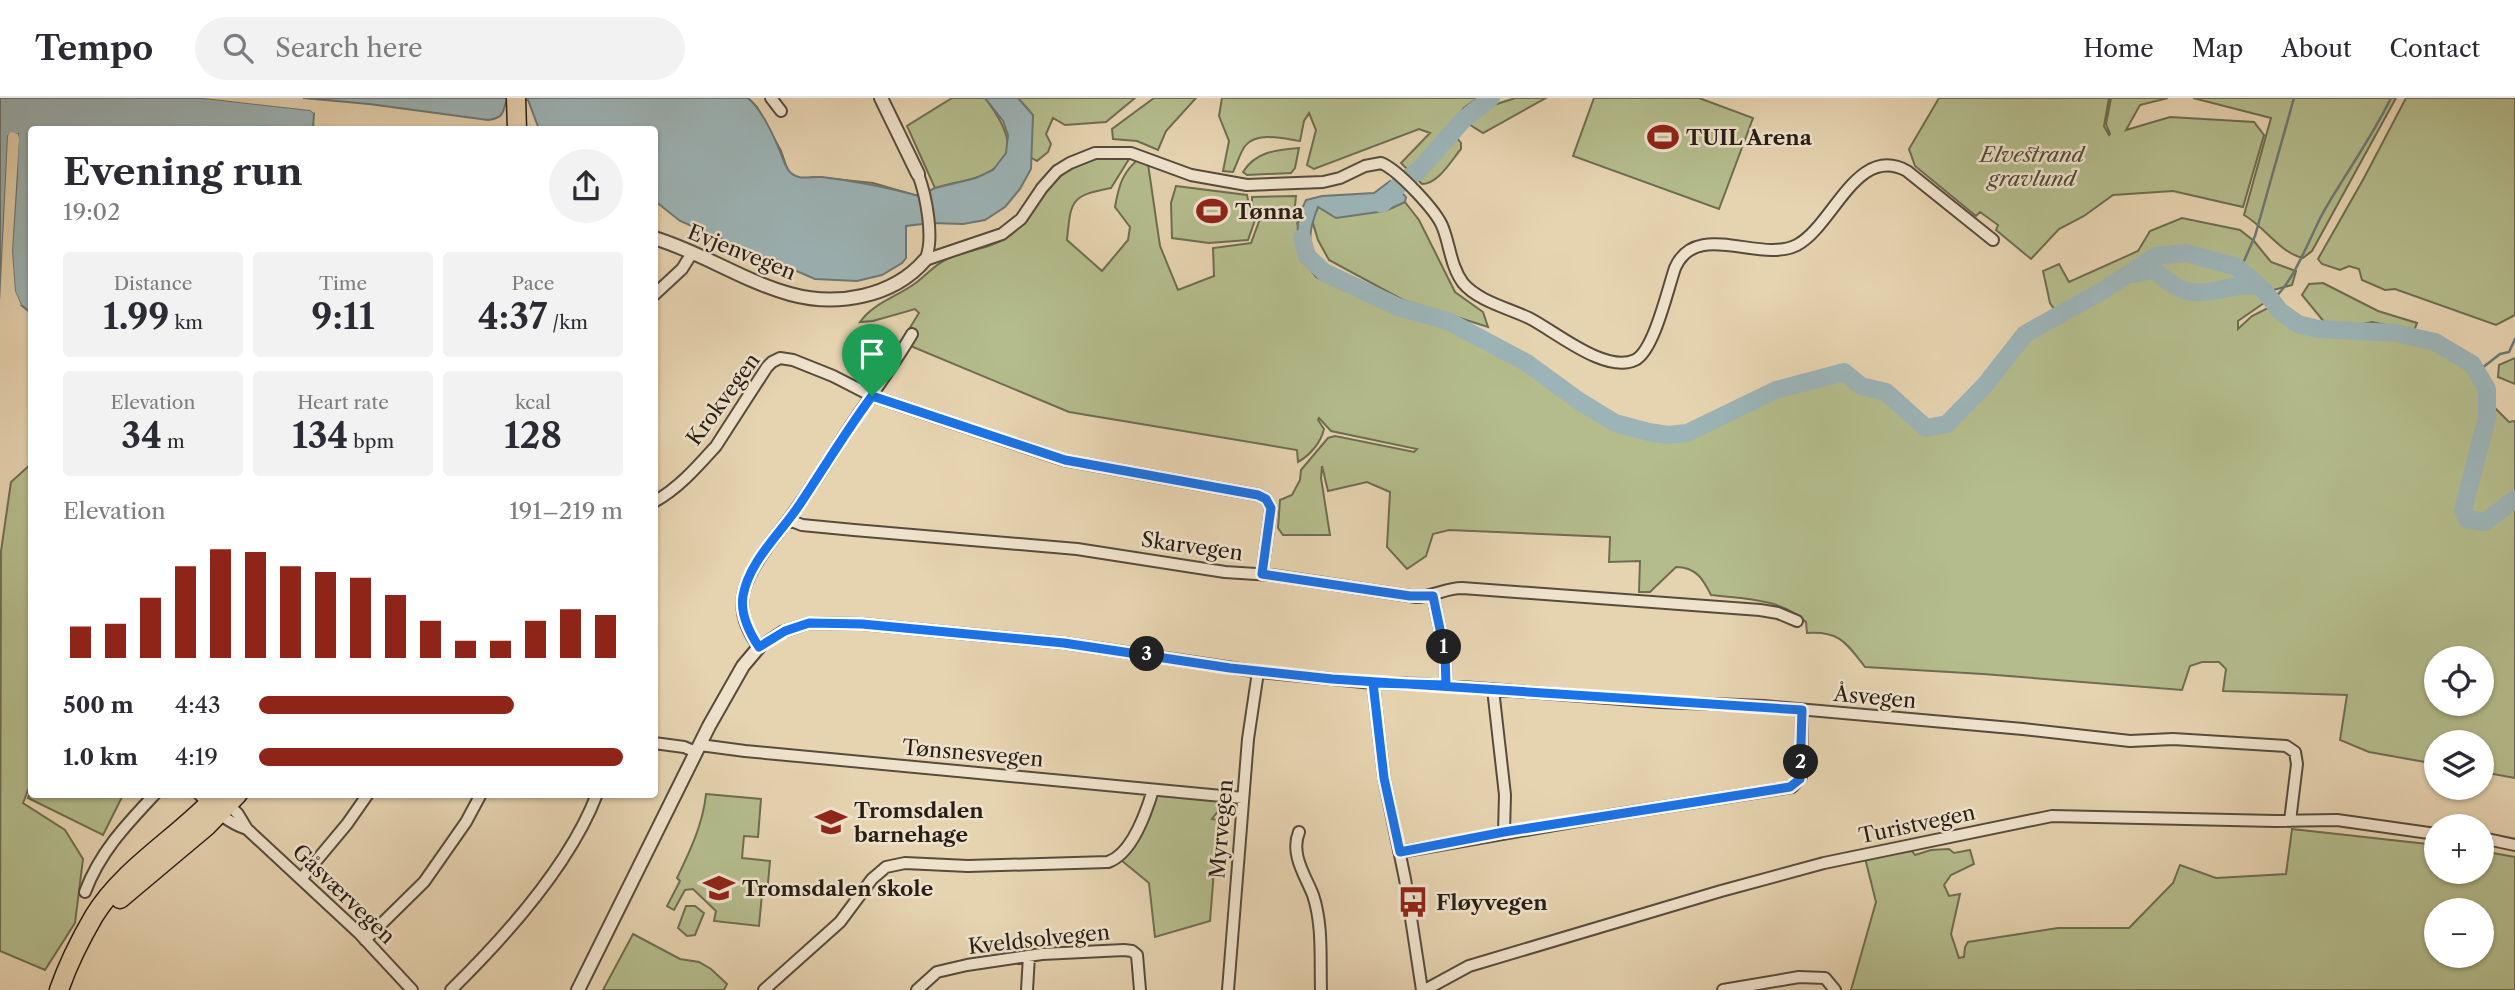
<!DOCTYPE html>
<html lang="en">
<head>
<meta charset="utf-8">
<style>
  :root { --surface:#fff; --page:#f2f2f3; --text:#2b2b33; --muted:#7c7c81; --line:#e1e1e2; --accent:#8f2418 }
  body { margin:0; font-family:"Libre Caslon Text",serif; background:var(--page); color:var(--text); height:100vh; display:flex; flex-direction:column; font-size:26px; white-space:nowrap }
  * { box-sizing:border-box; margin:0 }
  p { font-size:23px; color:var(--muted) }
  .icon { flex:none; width:38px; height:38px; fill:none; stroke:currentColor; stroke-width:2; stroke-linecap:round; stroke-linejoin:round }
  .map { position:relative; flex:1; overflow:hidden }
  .details { position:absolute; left:28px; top:28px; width:630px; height:672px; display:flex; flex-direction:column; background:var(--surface); border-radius:7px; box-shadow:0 2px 5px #0004 }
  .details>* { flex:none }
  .tools { position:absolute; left:2424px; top:548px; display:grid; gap:14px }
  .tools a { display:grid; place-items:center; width:70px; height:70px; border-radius:50%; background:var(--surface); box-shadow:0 2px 5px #0004; font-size:35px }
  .pin { position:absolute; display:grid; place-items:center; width:60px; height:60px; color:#fff; margin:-72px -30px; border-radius:50% 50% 50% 0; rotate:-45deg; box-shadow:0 0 7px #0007 }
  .pin .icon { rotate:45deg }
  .km { position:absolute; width:35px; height:35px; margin:-18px; border-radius:50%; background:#222; color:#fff; font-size:19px; line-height:35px; text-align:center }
  .round { display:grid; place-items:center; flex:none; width:74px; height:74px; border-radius:37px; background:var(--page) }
  .overview { display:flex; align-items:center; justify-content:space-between; height:119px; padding:0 35px }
  h1 { font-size:38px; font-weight:700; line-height:52px }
  .metrics { display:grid; grid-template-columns:repeat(3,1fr); gap:10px; height:119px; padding:7px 35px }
  .metrics div { display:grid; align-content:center; border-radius:7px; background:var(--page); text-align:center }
  .metrics b { font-size:35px; font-weight:700 }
  .metrics small { font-size:19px; font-weight:400 }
  .metrics p { font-size:19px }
  .chart { height:196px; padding:14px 35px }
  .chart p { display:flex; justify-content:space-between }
  .chart svg { width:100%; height:126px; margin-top:7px; stroke:var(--accent); stroke-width:6 }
  ul { padding:0 35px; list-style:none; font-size:23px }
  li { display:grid; grid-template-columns:112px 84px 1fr; align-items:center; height:52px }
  li i { height:18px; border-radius:9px; background:var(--accent) }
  header { display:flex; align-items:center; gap:42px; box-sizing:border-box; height:98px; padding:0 35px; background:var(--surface); border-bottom:2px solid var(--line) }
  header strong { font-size:33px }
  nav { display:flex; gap:38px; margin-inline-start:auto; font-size:24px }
  .search { width:490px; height:63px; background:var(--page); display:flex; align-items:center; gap:18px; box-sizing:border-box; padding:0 24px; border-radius:38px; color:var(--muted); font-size:26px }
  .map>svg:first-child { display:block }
</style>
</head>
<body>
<header>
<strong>Tempo</strong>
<div class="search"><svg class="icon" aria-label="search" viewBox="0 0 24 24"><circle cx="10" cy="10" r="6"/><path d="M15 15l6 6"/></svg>Search here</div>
<nav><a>Home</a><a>Map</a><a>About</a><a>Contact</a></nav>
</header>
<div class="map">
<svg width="2515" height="892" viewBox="0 0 2515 892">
  <rect width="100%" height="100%" fill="#e6d3b0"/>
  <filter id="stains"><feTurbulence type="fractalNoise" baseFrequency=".00286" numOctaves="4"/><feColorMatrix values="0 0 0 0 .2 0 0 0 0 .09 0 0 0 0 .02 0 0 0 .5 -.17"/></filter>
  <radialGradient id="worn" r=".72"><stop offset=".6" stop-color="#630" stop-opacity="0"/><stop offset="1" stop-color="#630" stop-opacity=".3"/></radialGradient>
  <!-- green -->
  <path fill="#b4bc8c" stroke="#6e6d50" stroke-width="2" fill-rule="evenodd" d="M748,0l9,9 24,44 7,20 4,4 8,4 15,-2 58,6 45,13 9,-2 8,-6 -28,-62 45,-28h33c22,29 40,61 -7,79 -13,5 -29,6 -42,11l1,18 -50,10 -233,-86z
    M1018,0h117l-29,24 -41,3 -12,-7 -7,16 5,10 -3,8 -11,9 -7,-4 3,-42z
    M1154,0h42l-30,33 -8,19 -21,-9 -24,-2 -1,-10z
    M1222,0h256l-14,10 -15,20 12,15v6c-10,12 -23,35 -39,35l-21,-21 29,-30 -11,-4 -105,40 -7,-4 9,-35 -7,-17 -5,8 -4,20c-15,-2 -43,-10 -55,5 -5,7 -8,18 -12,26l-10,-1 6,-30 -10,-25z
    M1515,0h31l-63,35 -16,-10 21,-16z
    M1594,0h105l54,20 -34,91 -146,-53z
    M1939,0h170l-5,28 5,9 1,-1 -4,-10 5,-26h57l-28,7 -14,25 44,-13 84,5 10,13 -21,72 -70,-16 -60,4 -29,21 -25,13 -28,30 -35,-29 2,-5 -18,-13 -4,4 -61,-50 -6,-17z
    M2193,0h203l-84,153 -9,7c-23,-5 -38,-31 -59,-43l27,-97z
    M2406,0h109v217l-19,10 -101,-36 -10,1 -23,-10 -3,-11 -10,-3 -9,4 -18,-6 -4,-5 46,-81z
    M1299,50l-4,20 -4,5 -44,2 -4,-3c13,-21 34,-22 56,-24z
    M1111,58l18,3 -18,29c-41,8 -40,12 -44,52l35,31 26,-31 2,-13 -15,-20c4,-23 8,-36 26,-50h6l13,89 18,44 36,-14 -1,-28 38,-5 10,-27 -9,-11v-8l44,-1 -1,10 7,52 14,19 80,37 47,12 45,22 37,19 91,57 53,12 19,-2 89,-44 69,-18 16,14 25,6 40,36 21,-3 38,-40 40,-51 32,-19 -8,-12 -7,-32 16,-7 10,18 69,-31 12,-20 32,-13 58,12 14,11 17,21 25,9 -4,14 -26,7 -2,11 -26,18v8l14,-13 20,-10 27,18 20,6 78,3 39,9 37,22 15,25v28l8,-8 13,13 6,-1v357l-33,-6v-30h-46v22l-67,-12 -29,-12 7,-45 -124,-4 3,-22 -7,-7h-17l-12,4 -8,24 -199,-16 -118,-7c-19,-24 -24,-36 -58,-34l-1,-11c-27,-24 -61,-23 -95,-27 -8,-16 -15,-28 -35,-28l-26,25h-11l1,-31 -31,1 1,-25 -161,-7 -16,4 -7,22 -19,13 -20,-22 3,-55 -23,-10 -39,9 -6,-25 -1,12 9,57h-47l-5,-7 2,-28 12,-5 8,-15 1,-10 27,-32 7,-2 79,16 3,-3 -86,-18 -12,-13 -1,2 6,9c-3,14 -15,27 -26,33l-1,-12 -228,-38 -168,-70 18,-29 -4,-4 -42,12 -13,1c13,-19 39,-26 57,-40 10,-8 19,-18 30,-23 20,-9 43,-10 61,-22 11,-7 19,-19 25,-28 22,-32 38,-48 78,-53zM2436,560h46v46h-46z
    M1176,88l71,9 2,10 7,12 -8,23 -39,3 -37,-5 -1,-35z
    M1405,104l14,18 36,72 28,20 5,15 -85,-27 -74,-40 -11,-20 -6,-20 6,-13 67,4z
    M2323,185l55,28 39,12 -3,8 -42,-9 -25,5 -22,-4 -23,-28 7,-11z
    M2515,260v26l-17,-7 1,-12z
    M31,366l1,316 -9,23 42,27 18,29 -8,64 -30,47 -45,-19 1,-400 10,-69z
    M31,693l1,3 91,1 -20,40 -75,-37z
    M706,696l55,5 -3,38 -14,-1 -2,22 28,3 -3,33h-5l-3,32 -45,-5 2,-10 -23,-22 -8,1 -11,20 -7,-4 13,-25 -3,-3c13,-27 26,-54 29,-84z
    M1156,696l71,5 -15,20 6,1 -8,101 -55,16 -6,-54 -28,-23z
    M2292,731l144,16v27h46v-21l33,6v133h-664l25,-88 -11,-44 47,-7 3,4 16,-5 18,-1 5,4 16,-3 4,14 -23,11 -7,10 5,11 11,-2 -9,40 8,24 5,-1 1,-10 3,-5 90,-14h71l44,-45 7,-18 36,13 70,-4zM2436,812h46v46h-46z
    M686,808h9l9,7 -9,22 -8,1 -9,-8z
    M633,836l47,25 19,3 12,7 16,15 -3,6h-121z"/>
  <!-- water -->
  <path fill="#9cb4b7" stroke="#6d7876" stroke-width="2" d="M0,0h204l106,12 4,3 -1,16 -281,1 -1,183 -10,-8 -6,-13 -3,-41 5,-74 1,-43 -10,2 -8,163z
    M303,0h445c14,12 24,34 31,51 4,8 5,18 12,24 9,8 20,3 31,4 33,4 64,10 97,19l16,-8 41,-10 17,-8 13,-17 2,-18 -5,-14 -18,-23h33l15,17 -2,54 -11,20 -15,18 -20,13 -22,4 -32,-1 -25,3v32l-4,5 -20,12 -25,6 -42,-2 -135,-58 -25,-20 -1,-71 -115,-1 -11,-29 -22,2c-3,12 -4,16 -18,18l-119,-16z
    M1390,83l16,16 -1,5 -20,9 -49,7 -18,-11c-12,30 -10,38 6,65 -25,-23 -35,-39 -18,-72l16,-4 52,-3z"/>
  <!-- pier -->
  <path fill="#e6d3b0" d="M204,0h27l80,8 5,4 -2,3 -4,-3z
    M11,34l7,2 1,5 -7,112 3,40 6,14 -4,1 -6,-14 -2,-41 7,-112 -2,-3 -2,1 -9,162 -3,4 8,-167z"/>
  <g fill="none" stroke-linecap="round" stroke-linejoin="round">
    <!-- stream -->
    <path stroke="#6d7876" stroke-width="2.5" d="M2240,172l15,-34 39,-138
      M2272,202c22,-17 38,-64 52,-89 22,-38 48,-74 67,-113
      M2477,274l23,-18 9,-2 6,-13"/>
    <!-- river -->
    <path stroke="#9cb4b7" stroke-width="18" d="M1382,106l17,-19 21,-16 43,-49 28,-22
      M1302,140l5,18 17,16 74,35 50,14 79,42 52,38 36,22 34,9 19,3 19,-2 89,-43 68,-18 17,14 25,6 40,36 21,-4 38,-39 40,-51 77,-43 54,-35 30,-3 51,14 28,25 15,19 18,13 20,5 77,4 40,9 37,22 15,25v29l-24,92 4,9 18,3 30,-23
      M2133,176l21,-4c9,8 21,18 33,21 20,6 48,-9 71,-5"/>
    <defs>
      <path id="minor" d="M771,0l10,13
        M918,76c8,21 17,66 7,86
        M925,162l77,-26 19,-15 21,-31 15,-17 13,-8 25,-10h36l60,22 56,10 76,-3 17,-4 25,-12 16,-3c16,6 56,48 62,65 7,18 8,39 20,55 15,18 45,25 66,35 26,13 76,56 106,42 19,-9 33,-72 40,-92 21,-49 85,-4 122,-23 36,-19 60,-102 110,-74l86,69
        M654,197l28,-26 10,-16
        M912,236c-18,31 -40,60 -60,90 -18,27 -35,55 -53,81 -19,28 -46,54 -55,86 -5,20 3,40 15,56l23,-15 27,-9 53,1 202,19 196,29 113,11 48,1 240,18 103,4 259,23 107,12 43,-2 113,7 9,6 2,12 -7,57
        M654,404c25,-14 44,-36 62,-56l51,-79 5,-5 8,-4 13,2 40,16 39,20 192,64 194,35 8,4 5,9 -9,66
        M789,422l13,5 52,5 223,19 148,23 46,3 145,22c17,0 29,-9 46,-9l298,22 18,3 19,8
        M1433,498l12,57 1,32
        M1373,585l11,95 21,101 17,111
        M1493,591l12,106 -1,37
        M654,645l30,4 12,5
        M700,647l45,6 498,47
        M199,696c14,15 29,29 48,35
        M225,703l13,13 9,15 112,104 53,57
        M1299,734c-9,22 6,43 14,63 10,30 7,64 8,95
        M2482,740l33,7
        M1400,754l212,-37 180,-28 9,-10 1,-67
        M301,781l46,-55 21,-30
        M85,794c15,-40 41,-67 70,-98
        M365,842l59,-58 42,-60 15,-28
        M451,892c53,-52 119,-125 146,-196
        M764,892l76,-68 32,-43 14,-12 19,-4 63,3 140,-4c24,-8 38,-49 45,-72
        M917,892l20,-18 30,-7 75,-11 82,-4 8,1 5,4 3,35
        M1027,892l2,-34
        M1228,892l20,-251 10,-67
        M1425,892l44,-24 252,-75 103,-28 228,-47 223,5 62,-1 99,14
        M1723,892l76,-13 26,1 10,12"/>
      <path id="tertiary" d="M881,0l37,76
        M654,140c47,14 89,43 136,56 47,13 103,3 135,-34
        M578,892l131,-264 34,-60 16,-19"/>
      <path id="trunk" d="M516,0l1,32
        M120,801l87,-73 31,-32
        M59,892c9,-26 21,-50 35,-74 30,-49 86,-80 124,-122"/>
    </defs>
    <!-- minor casing -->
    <use href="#minor" stroke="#574b3c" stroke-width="14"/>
    <!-- tertiary casing -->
    <use href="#tertiary" stroke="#574b3c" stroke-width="16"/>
    <!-- trunk casing -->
    <use href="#trunk" stroke="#271e15" stroke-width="21"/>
    <!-- minor -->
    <use href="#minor" stroke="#efe2cc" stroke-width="10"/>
    <!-- tertiary -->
    <use href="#tertiary" stroke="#efe2cc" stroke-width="12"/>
    <!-- trunk -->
    <use href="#trunk" stroke="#e6d3b0" stroke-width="18"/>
  </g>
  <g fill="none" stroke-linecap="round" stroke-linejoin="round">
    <defs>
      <path id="route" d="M872,298l193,64 193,35 8,4 5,9 -9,66 148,22h23l12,57 1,32 -73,-2 11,95 16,74 104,-20 286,-45 10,-8 2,-69 -470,-31 -102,-11 -166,-25 -202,-19 -53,-1 -24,8 -26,16c-10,-15 -19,-33 -16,-51 6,-35 38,-63 57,-92 24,-36 46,-73 72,-108"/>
    </defs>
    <!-- route casing -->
    <use href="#route" stroke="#fff" stroke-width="14"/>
    <!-- route -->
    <use href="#route" stroke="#1a73e8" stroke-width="9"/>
  </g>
  <!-- icons -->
  <defs>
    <symbol id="stadium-bare" viewBox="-9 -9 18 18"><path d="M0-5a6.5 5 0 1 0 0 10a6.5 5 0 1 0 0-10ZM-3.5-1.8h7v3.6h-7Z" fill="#8f2418" stroke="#efe2cc" stroke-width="2.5" paint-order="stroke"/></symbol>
    <symbol id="school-bare" viewBox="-9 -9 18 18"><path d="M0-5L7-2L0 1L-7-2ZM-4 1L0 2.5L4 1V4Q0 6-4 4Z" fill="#8f2418" stroke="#efe2cc" stroke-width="2.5" paint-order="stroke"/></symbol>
    <symbol id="bus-bare" viewBox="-9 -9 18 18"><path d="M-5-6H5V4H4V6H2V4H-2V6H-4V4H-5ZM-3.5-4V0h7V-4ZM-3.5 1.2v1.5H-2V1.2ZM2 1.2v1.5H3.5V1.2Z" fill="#8f2418" stroke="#efe2cc" stroke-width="2.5" paint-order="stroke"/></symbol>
  </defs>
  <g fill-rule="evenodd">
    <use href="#stadium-bare" x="1641" y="17" width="44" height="44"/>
    <use href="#stadium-bare" x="1190" y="91" width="44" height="44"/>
    <use href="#school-bare" x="809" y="702" width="44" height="44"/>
    <use href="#school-bare" x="697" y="768" width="44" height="44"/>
    <use href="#bus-bare" x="1391" y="782" width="44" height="44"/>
  </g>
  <g text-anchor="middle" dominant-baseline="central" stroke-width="5" stroke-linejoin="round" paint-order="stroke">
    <!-- poi labels -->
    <g font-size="21" font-weight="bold" fill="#271e15" stroke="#efe2cc" text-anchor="start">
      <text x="1686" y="39">TUIL Arena</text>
      <text x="1235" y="113">Tønna</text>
      <text x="854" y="712">Tromsdalen<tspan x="854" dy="24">barnehage</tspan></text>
      <text x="742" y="790">Tromsdalen skole</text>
      <text x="1436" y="804">Fløyvegen</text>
    </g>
    <!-- park labels -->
    <g font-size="21" font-style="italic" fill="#514d39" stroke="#efe2cc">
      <text x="2032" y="56">Elvestrand<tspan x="2032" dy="24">gravlund</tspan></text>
    </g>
    <!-- street labels -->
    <g font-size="21" fill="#271e15" stroke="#efe2cc">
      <text transform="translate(742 154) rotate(22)">Evjenvegen</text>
      <text transform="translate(723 301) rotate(-54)">Krokvegen</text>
      <text transform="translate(1192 448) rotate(8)">Skarvegen</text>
      <text transform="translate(1875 599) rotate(5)">Åsvegen</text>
      <text transform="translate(973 655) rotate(5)">Tønsnesvegen</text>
      <text transform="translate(1917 726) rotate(-12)">Turistvegen</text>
      <text transform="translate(1221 731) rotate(-85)">Myrvegen</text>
      <text transform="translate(344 796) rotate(44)">Gåsværvegen</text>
      <text transform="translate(1039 841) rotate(-6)">Kveldsolvegen</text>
    </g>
  </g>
  <rect width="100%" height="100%" filter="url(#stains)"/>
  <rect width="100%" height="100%" fill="url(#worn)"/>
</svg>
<div class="tools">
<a><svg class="icon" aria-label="locate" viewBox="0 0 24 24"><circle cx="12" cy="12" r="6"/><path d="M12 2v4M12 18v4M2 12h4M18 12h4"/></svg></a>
<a><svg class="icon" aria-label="layers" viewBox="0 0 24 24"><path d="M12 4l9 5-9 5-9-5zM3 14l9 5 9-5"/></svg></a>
<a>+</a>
<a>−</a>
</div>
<div class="pin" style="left:872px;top:298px;background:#1e9e55"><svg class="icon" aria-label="arrive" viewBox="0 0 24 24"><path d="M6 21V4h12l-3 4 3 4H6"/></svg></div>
<b class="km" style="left:1444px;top:549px">1</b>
<b class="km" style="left:1801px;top:664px">2</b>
<b class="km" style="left:1147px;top:556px">3</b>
<section class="details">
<div class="overview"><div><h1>Evening run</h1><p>19:02</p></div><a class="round"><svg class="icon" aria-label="share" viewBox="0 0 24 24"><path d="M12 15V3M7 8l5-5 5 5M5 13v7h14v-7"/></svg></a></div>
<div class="metrics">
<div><p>Distance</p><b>1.99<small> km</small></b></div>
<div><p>Time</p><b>9:11</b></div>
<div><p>Pace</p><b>4:37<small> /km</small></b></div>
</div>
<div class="metrics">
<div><p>Elevation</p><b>34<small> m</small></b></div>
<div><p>Heart rate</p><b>134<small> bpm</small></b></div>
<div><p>kcal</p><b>128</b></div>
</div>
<div class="chart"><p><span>Elevation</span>191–219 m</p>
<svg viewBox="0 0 160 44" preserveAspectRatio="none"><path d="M5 44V33M15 44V32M25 44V23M35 44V12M45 44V6M55 44V7M65 44V12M75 44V14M85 44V16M95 44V22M105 44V31M115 44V38M125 44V38M135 44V31M145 44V27M155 44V29"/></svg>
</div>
<ul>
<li><b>500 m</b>4:43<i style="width:70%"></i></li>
<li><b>1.0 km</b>4:19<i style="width:100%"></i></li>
</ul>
</section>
</div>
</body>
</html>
